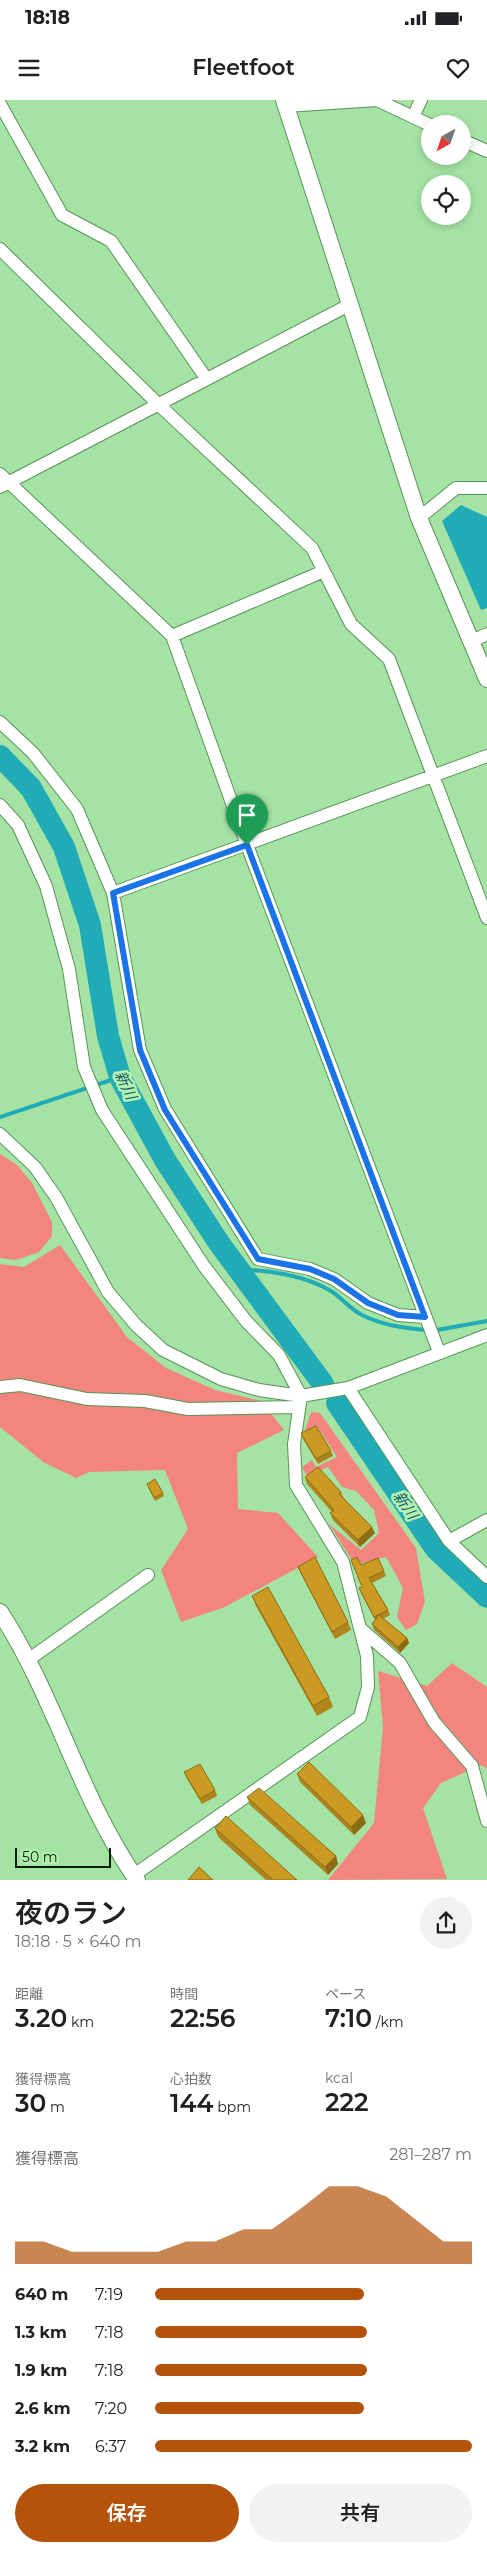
<!DOCTYPE html>
<html lang="ja">
<head>
<meta charset="utf-8">
<style>
  :root { --surface:#fff; --page:#f2f2f2; --text:#202124; --muted:#757577; --accent:#b45309 }
  body { margin:0; font-family:Montserrat,"Noto Sans JP",sans-serif; background:var(--page); color:var(--text); height:100vh; display:flex; flex-direction:column; font-size:19px; white-space:nowrap }
  * { box-sizing:border-box; margin:0 }
  p { font-size:16px; color:var(--muted) }
  .icon { flex:none; width:28px; height:28px; fill:none; stroke:currentColor; stroke-width:2; stroke-linecap:round; stroke-linejoin:round }
  .map { position:relative; height:1780px; overflow:hidden }
  .side { display:flex; flex-direction:column; background:var(--surface); flex:1 }
  .side>* { flex:none }
  .needle { width:32px; rotate:220deg }
  .tools { position:absolute; left:421px; top:15px; display:grid; gap:10px }
  .tools a { display:grid; place-items:center; width:50px; height:50px; border-radius:50%; background:var(--surface); box-shadow:0 2px 8px #0003; font-size:25px }
  .scale { position:absolute; left:15px; bottom:12px; width:96px; box-sizing:border-box; padding-left:5px; border:2px solid #061e07; border-top:0; font-size:14px; line-height:18px; white-space:nowrap; color:#061e07; -webkit-text-stroke:4px #b2f1b1; paint-order:stroke }
  .pin { position:absolute; display:grid; place-items:center; width:42px; height:42px; color:#fff; margin:-51px -21px; border-radius:50% 50% 50% 0; rotate:-45deg; box-shadow:0 0 5px #0007 }
  .pin .icon { rotate:45deg }
  .round { display:grid; place-items:center; flex:none; width:52px; height:52px; border-radius:26px; background:var(--page) }
  .summary { display:flex; align-items:center; justify-content:space-between; height:85px; padding:0 15px }
  h1 { font-size:28px; font-weight:600; line-height:38px }
  .figures { display:grid; grid-template-columns:repeat(3,1fr); gap:8px; height:85px; padding:5px 15px }
  .figures div { display:grid; align-content:center }
  .figures b { font-size:25px; font-weight:600 }
  .figures small { font-size:14px; font-weight:400 }
  .figures p { font-size:14px }
  .chart { height:140px; padding:10px 15px }
  .chart p { display:flex; justify-content:space-between }
  .chart svg { width:100%; height:90px; margin-top:5px; fill:var(--accent); opacity:.7 }
  .button { display:flex; gap:10px; margin-top:auto; padding:10px 15px }
  .button a { flex:1; height:58px; border-radius:30px; background:var(--accent); color:#fff; font-size:20px; font-weight:600; line-height:58px; text-align:center }
  .button a+a { background:var(--page); color:var(--text) }
  ul { padding:0 15px; list-style:none; font-size:16px }
  li { display:grid; grid-template-columns:80px 60px 1fr; align-items:center; height:38px }
  li i { height:12px; border-radius:6px; background:var(--accent) }
  .status { display:flex; justify-content:space-between; align-items:center; height:35px; padding:0 25px; background:var(--surface); direction:ltr }
  .status svg { height:14px; fill:currentColor }
  header { display:flex; justify-content:space-between; align-items:center; height:65px; padding:0 15px; background:var(--surface); font-size:22px; font-weight:600 }
  .map>svg:first-child { display:block }
</style>
</head>
<body>
<div class="status"><b>18:18</b><svg viewBox="0 0 49 12"><path d="M0 12V9h3v3zM5 12V6h3v6zM10 12V3h3v9zM15 12V0h3v12zM26 1h20v11H26zM47 4h2v5h-2z"/></svg></div>
<header><svg class="icon" aria-label="menu" viewBox="0 0 24 24"><path d="M4 6h16M4 12h16M4 18h16"/></svg>Fleetfoot<svg class="icon" aria-label="heart" viewBox="0 0 24 24"><path d="M12 20l-8-8c-3-5 5-10 8-4 3-6 11-1 8 4z"/></svg></header>
<div class="map">
<svg width="487" height="1780" viewBox="0 0 487 1780">
  <rect width="100%" height="100%" fill="#a5e3a4"/>
  <!-- green -->
  <path fill="#f2867f" d="M0,1054l16,10 16,19 20,39v14l-13,16 -23,8 -16,-2z
    M60,1145l67,92 39,31 49,22 46,11 23,29 -47,23 1,56 40,4 40,44 -93,50 -44,15 -20,-52 27,-41 -23,-59 -76,2 -13,6 -33,-16 -43,-35v-163l24,3z
    M311,1312l9,1 96,135 9,54 -8,22 -11,6 -9,-13 6,-29 -17,-31 -31,8 -26,-41 32,26 18,-17 -5,-23 -18,-19 -14,-4 -14,-20 -21,9 -5,-9 10,-7 4,7 21,-10 -19,-29 -13,2z
    M452,1563l35,24v82l-6,-4 -40,18 -18,25 24,71 -119,1 46,-57 9,-96 -5,-56 49,15z"/>
  <!-- water -->
  <path fill="#20abb7" d="M461,405l26,12v91l-6,2 -39,-89z"/>
  <g fill="none" stroke-linecap="round" stroke-linejoin="round">
    <!-- stream -->
    <path stroke="#20abb7" stroke-width="4" d="M0,1017l120,-40
      M238,1170c29,-1 68,6 93,21 11,7 19,18 31,24 20,10 41,13 63,15
      M437,1230l50,-9"/>
    <!-- river -->
    <path stroke="#20abb7" stroke-width="22" d="M0,656l31,32 33,59 26,78 18,111 12,41 45,83 54,83 104,141
      M337,1303l99,146 51,48"/>
    <defs>
      <path id="minor" d="M0,4l62,111 49,26 95,137
        M286,6l91,-6 53,25
        M413,17l8,-17
        M462,40l25,11
        M0,149l158,155 154,144 39,76 38,35 98,259
        M0,374l172,162 75,209 192,507
        M0,387l349,-182
        M419,418l37,-30h31
        M172,536l152,-65
        M470,542l17,-8
        M0,622l33,31 44,56 36,84 27,157 25,59 93,150 52,10 24,10 34,24 30,12 27,2
        M0,705l18,20 28,61 23,83 15,98 18,43 102,156 42,55 33,34 22,41 -7,48 2,41 47,77 24,94 1,31 -8,30 -226,158
        M113,793l374,-137
        M0,1034l35,33 21,30 52,95 28,33 27,25 58,29 38,11 42,6 47,-8 139,-53
        M0,1287l20,-2 67,14 58,2 43,8 110,-2
        M348,1288l101,153 38,36
        M449,1441l38,-21
        M361,1529l39,34 34,59 38,44 15,55
        M28,1560l120,-85"/>
      <path id="tertiary" d="M284,0l135,418 68,161
        M0,1512c55,84 79,185 137,268"/>
    </defs>
    <!-- minor casing -->
    <use href="#minor" stroke="#589358" stroke-width="14"/>
    <!-- tertiary casing -->
    <use href="#tertiary" stroke="#589358" stroke-width="18"/>
    <!-- minor -->
    <use href="#minor" stroke="#fff" stroke-width="12"/>
    <!-- tertiary -->
    <use href="#tertiary" stroke="#fff" stroke-width="16"/>
  </g>
  <!-- wall -->
  <path fill="#ae841d" d="M301,1333l30,18 2,5 -15,8 -15,-25z
    M305,1377l36,15 2,5 32,36 -15,14 -27,-27 -3,-7 2,-1 -25,-28z
    M148,1387l15,6 1,3 -9,5z
    M361,1465l23,6 2,5 -14,7 16,27 2,5 -7,4 24,19 2,5 -9,10 -26,-23 -2,-6 3,-4 -14,-27 -2,-5 3,-1z
    M298,1467l50,55 3,8 -16,9 -34,-65z
    M252,1496l77,101 4,10 -16,9 -61,-110z
    M184,1672l31,18 2,6 -15,8 -16,-27z
    M297,1674l69,49 -12,12 -54,-53z
    M247,1697l89,59 2,8 -10,11 -78,-70z
    M215,1728l82,52h-31l-48,-43z"/>
  <!-- shaded-wall -->
  <path fill="#8d6c18" d="M372,1427l3,6 -15,14 -2,-7z
    M407,1538l2,5 -9,10 -2,-6z
    M363,1715l3,8 -12,12 -3,-8z
    M336,1756l2,8 -10,11 -3,-8z"/>
  <!-- building -->
  <path fill="#ca9a22" stroke="#8d6c18" d="M316,1326l15,25 -15,8 -15,-26z
    M318,1367l23,25 -2,2 33,33 -14,13 -28,-27 4,-3 -29,-33z
    M155,1379l8,14 -9,5 -7,-14z
    M315,1457l33,65 -16,10 -34,-65z
    M357,1457l4,8 17,-7 6,13 -15,7 19,32 -14,7 -15,-29 3,-1 -11,-27z
    M268,1487l61,110 -16,9 -61,-110z
    M379,1515l28,23 -9,9 -26,-23z
    M309,1662l54,53 -12,12 -54,-53z
    M200,1664l15,26 -15,9 -16,-27z
    M259,1688l77,68 -11,11 -78,-70z
    M226,1716l71,64h-24l-58,-52z
    M199,1767l14,13h-25z"/>
  <g fill="none" stroke-linecap="round" stroke-linejoin="round">
    <defs>
      <path id="route" d="M247,745l178,472 -27,-2 -30,-12 -34,-24 -24,-10 -52,-10 -93,-149 -25,-60 -27,-157z"/>
    </defs>
    <!-- route casing -->
    <use href="#route" stroke="#fff" stroke-width="10"/>
    <!-- route -->
    <use href="#route" stroke="#1a73e8" stroke-width="6"/>
  </g>
  <g text-anchor="middle" dominant-baseline="central" stroke-width="5" stroke-linejoin="round" paint-order="stroke">
    <!-- water labels -->
    <g font-size="15" font-style="italic" fill="#11595f" stroke="#b2f1b1">
      <text transform="translate(126 985) rotate(65)">新川</text>
      <text transform="translate(406 1405) rotate(56)">新川</text>
    </g>
  </g>
</svg>
<div class="tools">
<a><svg class="needle" viewBox="-14 -14 28 28"><path d="M0-13l5 13h-10z" fill="#e53935"/><path d="M0 13l5-13h-10z" fill="#757577"/></svg></a>
<a><svg class="icon" aria-label="locate" viewBox="0 0 24 24"><circle cx="12" cy="12" r="6"/><path d="M12 2v4M12 18v4M2 12h4M18 12h4"/></svg></a>
</div>
<div class="scale">50 m</div>
<div class="pin" style="left:247px;top:745px;background:#1e9e55"><svg class="icon" aria-label="arrive" viewBox="0 0 24 24"><path d="M6 21V4h12l-3 4 3 4H6"/></svg></div>
</div>
<section class="side">
<div class="summary"><div><h1>夜のラン</h1><p>18:18 · 5 × 640 m</p></div><a class="round"><svg class="icon" aria-label="share" viewBox="0 0 24 24"><path d="M12 15V3M7 8l5-5 5 5M5 13v7h14v-7"/></svg></a></div>
<div class="figures">
<div><p>距離</p><b>3.20<small> km</small></b></div>
<div><p>時間</p><b>22:56</b></div>
<div><p>ペース</p><b>7:10<small> /km</small></b></div>
</div>
<div class="figures">
<div><p>獲得標高</p><b>30<small> m</small></b></div>
<div><p>心拍数</p><b>144<small> bpm</small></b></div>
<div><p>kcal</p><b>222</b></div>
</div>
<div class="chart"><p><span>獲得標高</span>281–287 m</p>
<svg viewBox="0 0 160 44" preserveAspectRatio="none"><path d="M0 44V33L10 33L20 38L30 38L40 38L50 38L60 33L70 33L80 27L90 27L100 17L110 6L120 6L130 11L140 22L150 33L160 33V44z"/></svg>
</div>
<ul>
<li><b>640 m</b>7:19<i style="width:66%"></i></li>
<li><b>1.3 km</b>7:18<i style="width:67%"></i></li>
<li><b>1.9 km</b>7:18<i style="width:67%"></i></li>
<li><b>2.6 km</b>7:20<i style="width:66%"></i></li>
<li><b>3.2 km</b>6:37<i style="width:100%"></i></li>
</ul>
<div class="button"><a>保存</a><a>共有</a></div>
</section>
</body>
</html>
